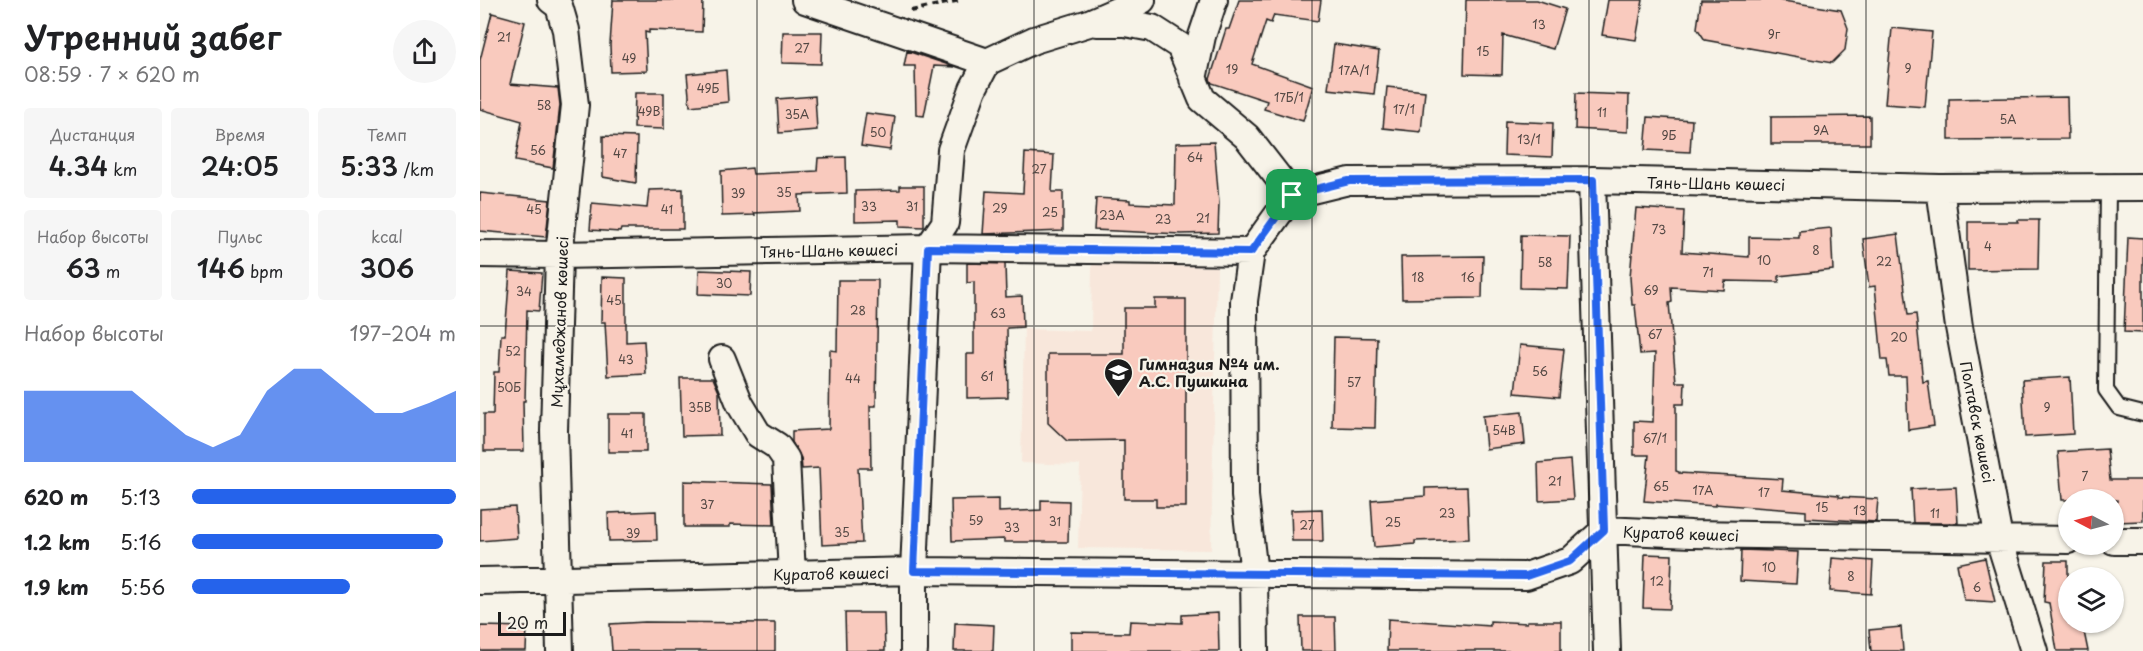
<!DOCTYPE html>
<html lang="ru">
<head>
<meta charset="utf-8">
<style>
  :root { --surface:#fff; --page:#f6f6f6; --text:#202124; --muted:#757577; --accent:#2563eb }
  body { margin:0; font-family:"Playpen Sans",sans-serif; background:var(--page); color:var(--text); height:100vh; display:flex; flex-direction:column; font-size:22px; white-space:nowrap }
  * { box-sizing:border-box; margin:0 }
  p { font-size:20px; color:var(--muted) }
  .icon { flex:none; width:33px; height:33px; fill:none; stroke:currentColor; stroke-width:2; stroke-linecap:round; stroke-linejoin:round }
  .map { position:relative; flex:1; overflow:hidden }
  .panel { display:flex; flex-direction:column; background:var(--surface); width:480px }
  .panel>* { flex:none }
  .needle { width:39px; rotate:276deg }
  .buttons { position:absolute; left:1578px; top:489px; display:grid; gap:12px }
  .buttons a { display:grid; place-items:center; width:66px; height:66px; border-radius:50%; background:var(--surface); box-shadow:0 2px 4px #0004; font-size:30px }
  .scale { position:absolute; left:18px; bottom:15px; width:68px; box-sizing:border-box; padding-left:6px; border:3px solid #1c1c1c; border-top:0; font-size:16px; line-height:21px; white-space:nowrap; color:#1c1c1c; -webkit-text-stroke:4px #f7f3e8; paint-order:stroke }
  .pin { position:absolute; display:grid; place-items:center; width:51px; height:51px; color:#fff; margin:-26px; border-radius:12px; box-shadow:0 3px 9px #0006 }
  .round { display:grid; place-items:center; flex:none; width:63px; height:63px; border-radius:32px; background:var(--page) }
  .headline { display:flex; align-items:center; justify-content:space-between; height:102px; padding:0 24px }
  h1 { font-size:33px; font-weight:600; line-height:45px }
  .figures { display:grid; grid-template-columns:repeat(3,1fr); gap:9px; height:102px; padding:6px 24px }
  .figures div { display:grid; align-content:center; border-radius:6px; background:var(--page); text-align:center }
  .figures b { font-size:26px; font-weight:600 }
  .figures small { font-size:16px; font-weight:400 }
  .figures p { font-size:16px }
  .chart { height:168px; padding:12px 24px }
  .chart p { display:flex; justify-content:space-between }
  .chart svg { width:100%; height:108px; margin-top:6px; fill:var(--accent); opacity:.7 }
  ul { padding:0 24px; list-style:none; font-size:20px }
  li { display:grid; grid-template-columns:96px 72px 1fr; align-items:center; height:45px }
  li i { height:15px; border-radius:8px; background:var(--accent) }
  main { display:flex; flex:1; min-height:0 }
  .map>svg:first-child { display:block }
</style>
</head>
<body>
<main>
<section class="panel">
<div class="headline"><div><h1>Утренний забег</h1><p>08:59 · 7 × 620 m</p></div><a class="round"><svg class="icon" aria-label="share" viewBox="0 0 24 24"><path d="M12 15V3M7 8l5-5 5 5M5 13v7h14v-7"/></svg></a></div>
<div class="figures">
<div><p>Дистанция</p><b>4.34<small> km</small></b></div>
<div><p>Время</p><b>24:05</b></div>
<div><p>Темп</p><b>5:33<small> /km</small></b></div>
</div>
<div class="figures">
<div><p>Набор высоты</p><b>63<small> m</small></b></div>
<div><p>Пульс</p><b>146<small> bpm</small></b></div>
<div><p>kcal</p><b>306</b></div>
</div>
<div class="chart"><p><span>Набор высоты</span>197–204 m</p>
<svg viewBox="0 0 160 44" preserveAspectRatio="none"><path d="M0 44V15L10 15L20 15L30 15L40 15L50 24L60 33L70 38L80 33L90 15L100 6L110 6L120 15L130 24L140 24L150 20L160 15V44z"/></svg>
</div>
<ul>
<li><b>620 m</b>5:13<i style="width:100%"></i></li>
<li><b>1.2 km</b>5:16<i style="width:95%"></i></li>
<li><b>1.9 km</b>5:56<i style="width:60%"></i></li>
</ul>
</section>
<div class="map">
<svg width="1663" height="651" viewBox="0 0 1663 651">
  <rect width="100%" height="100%" fill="#f7f3e8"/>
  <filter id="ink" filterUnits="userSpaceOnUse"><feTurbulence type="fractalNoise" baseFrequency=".0167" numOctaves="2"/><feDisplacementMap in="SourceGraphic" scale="12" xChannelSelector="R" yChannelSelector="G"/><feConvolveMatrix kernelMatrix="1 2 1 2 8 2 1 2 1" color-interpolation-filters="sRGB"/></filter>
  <g filter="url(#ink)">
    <!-- built -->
    <path fill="#f8e7db" d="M612,265l125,2 -6,283 -133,-2 2,-83 -59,-2 3,-134 67,2z"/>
    <!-- building -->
    <path fill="#f9cabe" stroke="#1c1c1c" stroke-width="1.5" d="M133,0h90l-1,32 -53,-2v3l-4,-1 2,39 -36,1 -1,-27z
      M759,0h82l-3,21 -44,-6 -3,8 -5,-2 -14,43 61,22 -10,35 -39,-12 3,-8 -55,-18 -2,-4 16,-50h3z
      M986,0h71l28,9 -12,40 -50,-14 -1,40 -38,-1z
      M1128,0h35l-7,40 -34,-5z
      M1221,0h76l64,10 7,18 -3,22 -13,13 -127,-23 -8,-12z
      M12,13l33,9 -15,62 48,4 2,17 -7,63 -38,-7 7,-40 -42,-12v-49z
      M1412,28l40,4 -7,75 -40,-3z
      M303,32h39l-1,32 -39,-1z
      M854,44l45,7 -5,43 -46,-5z
      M427,51l48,16 -21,-1 -10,50 -8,-1 -1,-49h-11z
      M246,70l2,32 -38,4 -3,-32z
      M907,87l38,4 -4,41 -38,-4z
      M155,93h29v36l-30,-1z
      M1096,93l53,2 -1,37 -53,-3z
      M335,96l2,34 -38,3 -2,-34z
      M1587,97l1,42 -119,1v-41z
      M386,113l29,4 -5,33 -29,-4z
      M1390,116v28h-99v-27z
      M1168,117l44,3 -2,32 -45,-2z
      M1025,121l48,2 -1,34 -48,-2z
      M123,136l34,1 -1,46 -33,-6z
      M734,142l5,61 -1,30 -37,1 -87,-4 2,-32 34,2v3l45,2 1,-62z
      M545,153l29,2 -2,37h11v39l-80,3 3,-43 37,2z
      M366,157l1,36 -48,2 1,16 -46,2 1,2 -33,1 -1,-45 31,-3 1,6 64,-3 1,-13z
      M420,186h24v41l-24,-1v-6l-45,1v-30l45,-1z
      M203,189v40h-62l-1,3 -30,-2 2,-27 55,5 2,-18z
      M0,193l70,7 -4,37 -66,-6z
      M1156,208l48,3 -2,41 67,5v-20l50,1v-7l32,-3 2,42 -54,6v6l-54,-1 -1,9 -53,-3 1,15 -3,1 7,79h9l-1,22h-8v67l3,1v1l104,6 -1,11 57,5v2l39,2 -2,23 -70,-4v-7l-91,-7v2l-71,-5 5,-46h-15v-34l19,1 2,-69 -15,1 -5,-49h-3l-2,-28z
      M1538,220h21l-1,49 -70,1v-48h50z
      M1418,234l10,81 8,-1 7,68 5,-1 6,45 -26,4 -2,-54h-17l-2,-16h-5l-7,-74 -6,1 -6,-48z
      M1041,235l49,1 -2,53 -48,-1z
      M1648,237l15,1v95l-19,-1z
      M1003,256l-1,42 -80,1 -1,-42z
      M487,263l38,1 1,33 16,-1 1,31 -16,1 1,69 -41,1v-44h7v-72l-7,1z
      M219,270l52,2 -1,24 -52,-2z
      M30,271l32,2 -3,38 -12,-1 -2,91h-2l1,50h-40v-37h9l1,-42h5l2,-37h4z
      M122,277l24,1v64l18,-1 2,33 -38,2 -3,-54h-4z
      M358,280h40l-2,126h-6l1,62h-13l4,75 -40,2 -3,-77 -17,1 -1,-11 -9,-16v-11l37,-2 1,-79 7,1z
      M675,299h31v208h-30v-8h-32v-59l-57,1 -19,-18v-69h76v-46h31z
      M854,337l43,1 -2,90 -43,-1z
      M1040,345l44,4 -5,48 -44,-4z
      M1590,377l3,57 -48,3 -3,-57z
      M200,378h33l6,14 1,43 -38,1z
      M1042,412l3,32 -39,5 -3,-33z
      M128,414h38v38h-38z
      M1627,449l3,31h33v41l-26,1v-22h-55l-4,-48z
      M1090,460l3,39 -34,2 -1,-38z
      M204,481l88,3 2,41 -44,-1v3h-46z
      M987,487l2,52 -54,2v3l-41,3 -3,-47 54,-4v-8z
      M1476,487l2,36h-45l-2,-34z
      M519,499v13l42,-2v-10l28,1 -1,41h-64v-3l-52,2 -1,-41z
      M35,507l2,31 -37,3v-32z
      M842,509l1,32h-31l-1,-31z
      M176,511l1,29 -48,1 -1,-28z
      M1261,550l57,2 -2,32 -56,-3z
      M1165,554l27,1 -2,54 -27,-1z
      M1352,558l41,3 -2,33 -41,-3z
      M1505,558l10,44 -31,-2 -7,-36z
      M1566,561h22v61h14l6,29h-31l-8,-48 -5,-1z
      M365,613h39l1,38h-39z
      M738,613l1,38h-148v-19l58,1 1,-12 52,2v-8z
      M820,617h35l1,34h-35z
      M908,619l102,7v-5l37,2v-2h34v30h-174z
      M165,622l130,1v28h-163l-2,-27z
      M475,623l39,2 -1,26h-39z
      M0,626l47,1 -1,24h-46z
      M1421,627l2,24h-32l-2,-21z"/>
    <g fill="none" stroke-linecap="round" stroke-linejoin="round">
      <defs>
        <path id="service" d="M1628,187l-2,203 13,18 24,6"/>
        <path id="minor" d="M71,0l8,6 7,24 9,75 -16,150 -5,176 6,220
          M325,0l182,62
          M617,23h28l27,5 28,18 22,53 45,38 45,58
          M713,79l9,-43 12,-36
          M1112,180l15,471
          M1460,188l19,139 40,212 35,112
          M812,195l57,-14 243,-1 348,8 203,-1
          M0,254l79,1 369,-7 323,4
          M242,359l18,45 18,30 19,12 9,13 6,115
          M1634,541h29
          M0,581l434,-10 612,5 44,-15 34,-31 87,4 377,6
          M434,651v-80l14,-323 17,-25 6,-73 22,-61 14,-27 47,-22 55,-17 53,-23
          M775,651l-1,-77 -9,-78 -1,-195 7,-49 41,-57"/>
      </defs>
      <!-- service casing -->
      <use href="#service" stroke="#1c1c1c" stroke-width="18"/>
      <!-- minor casing -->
      <use href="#minor" stroke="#1c1c1c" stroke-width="30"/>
      <!-- path -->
      <path stroke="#1c1c1c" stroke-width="4" stroke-dasharray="6 4.5" stroke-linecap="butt" d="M431,11l49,-11"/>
      <!-- service -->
      <use href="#service" stroke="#f7f3e8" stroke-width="14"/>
      <!-- minor -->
      <use href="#minor" stroke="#f7f3e8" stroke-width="26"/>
    </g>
  </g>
  <g fill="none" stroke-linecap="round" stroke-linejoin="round" filter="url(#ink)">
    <defs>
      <path id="route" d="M1113,180l11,350 -34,31 -44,15 -612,-5 14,-323 323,4 41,-57 57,-14z"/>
    </defs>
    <!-- route casing -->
    <use href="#route" stroke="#fff" stroke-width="12"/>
    <!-- route -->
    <use href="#route" stroke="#2563eb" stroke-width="8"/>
  </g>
  <!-- grid -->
  <path fill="none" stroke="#1c1c1c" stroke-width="1.5" stroke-opacity="0.55" d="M277,0v651M554,0v651M832,0v651M1109,0v651M1386,0v651M0,326h1663"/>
  <!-- icons -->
  <defs>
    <symbol id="school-pin" viewBox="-11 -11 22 30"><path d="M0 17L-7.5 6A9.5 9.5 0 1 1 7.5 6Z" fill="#1c1c1c" stroke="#f7f3e8"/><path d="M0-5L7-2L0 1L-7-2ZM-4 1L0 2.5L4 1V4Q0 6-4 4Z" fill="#fff"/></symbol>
  </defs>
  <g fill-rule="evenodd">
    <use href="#school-pin" x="622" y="356" width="33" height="45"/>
  </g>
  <g text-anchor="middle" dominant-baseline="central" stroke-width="4.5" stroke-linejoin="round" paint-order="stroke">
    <!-- number labels -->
    <g font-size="12" fill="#534844">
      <text x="1059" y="24">13</text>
      <text x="1294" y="34">9г</text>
      <text x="24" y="37">21</text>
      <text x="322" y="48">27</text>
      <text x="1003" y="51">15</text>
      <text x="149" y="58">49</text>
      <text x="1428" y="68">9</text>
      <text x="752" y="69">19</text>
      <text x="874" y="70">17А/1</text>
      <text x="228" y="88">49Б</text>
      <text x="809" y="97">17Б/1</text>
      <text x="64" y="105">58</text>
      <text x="924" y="109">17/1</text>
      <text x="169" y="111">49В</text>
      <text x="1122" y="112">11</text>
      <text x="317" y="114">35А</text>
      <text x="1528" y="119">5А</text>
      <text x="1341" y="130">9А</text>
      <text x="398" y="132">50</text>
      <text x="1189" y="135">9Б</text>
      <text x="1049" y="139">13/1</text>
      <text x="58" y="150">56</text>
      <text x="140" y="153">47</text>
      <text x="715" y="157">64</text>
      <text x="559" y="169">27</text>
      <text x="304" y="192">35</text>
      <text x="258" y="193">39</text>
      <text x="389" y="206">33</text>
      <text x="432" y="206">31</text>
      <text x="520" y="208">29</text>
      <text x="54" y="209">45</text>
      <text x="187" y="209">41</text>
      <text x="570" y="212">25</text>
      <text x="632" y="215">23А</text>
      <text x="723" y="218">21</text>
      <text x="683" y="219">23</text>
      <text x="1179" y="229">73</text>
      <text x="1508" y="246">4</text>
      <text x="1336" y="250">8</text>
      <text x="1284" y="260">10</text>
      <text x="1404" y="261">22</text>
      <text x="1065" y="262">58</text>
      <text x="1228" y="272">71</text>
      <text x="938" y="277">18</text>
      <text x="988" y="277">16</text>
      <text x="244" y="283">30</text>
      <text x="1171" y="290">69</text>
      <text x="44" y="291">34</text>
      <text x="134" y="300">45</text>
      <text x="378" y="310">28</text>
      <text x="518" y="313">63</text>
      <text x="1175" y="334">67</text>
      <text x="1419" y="337">20</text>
      <text x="33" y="351">52</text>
      <text x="146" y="359">43</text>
      <text x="1060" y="371">56</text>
      <text x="507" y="376">61</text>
      <text x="373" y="378">44</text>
      <text x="874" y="382">57</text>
      <text x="29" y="387">50Б</text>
      <text x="220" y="407">35В</text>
      <text x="1567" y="407">9</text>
      <text x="1024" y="430">54В</text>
      <text x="147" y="433">41</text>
      <text x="1175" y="438">67/1</text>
      <text x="1605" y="476">7</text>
      <text x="1075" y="481">21</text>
      <text x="1181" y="486">65</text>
      <text x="1223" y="490">17А</text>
      <text x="1284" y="492">17</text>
      <text x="227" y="504">37</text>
      <text x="1342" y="507">15</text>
      <text x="1380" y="510">13</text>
      <text x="967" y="513">23</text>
      <text x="1455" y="513">11</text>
      <text x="496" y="520">59</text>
      <text x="575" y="521">31</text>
      <text x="913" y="522">25</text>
      <text x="827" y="525">27</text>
      <text x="532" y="527">33</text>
      <text x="362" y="532">35</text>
      <text x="153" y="533">39</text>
      <text x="1289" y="567">10</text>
      <text x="1371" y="576">8</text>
      <text x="1177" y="581">12</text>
      <text x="1497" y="587">6</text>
    </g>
    <!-- street labels -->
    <g font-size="15" fill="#1c1c1c" stroke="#f7f3e8">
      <text transform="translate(1236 183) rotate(1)">Тянь-Шань көшесі</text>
      <text transform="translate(349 250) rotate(-1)">Тянь-Шань көшесі</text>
      <text transform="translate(79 322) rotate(-88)">Мұхамеджанов көшесі</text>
      <text transform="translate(1498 422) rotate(79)">Полтавск көшесі</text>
      <text transform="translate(1201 533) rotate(2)">Куратов көшесі</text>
      <text transform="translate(351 573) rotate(-1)">Куратов көшесі</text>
    </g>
    <!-- poi labels -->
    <g font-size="15" font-weight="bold" fill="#1c1c1c" stroke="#f7f3e8" text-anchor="start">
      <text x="659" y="363">Гимназия №4 им.<tspan x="659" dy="17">А.С. Пушкина</tspan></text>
    </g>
  </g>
</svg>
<div class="buttons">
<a><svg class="needle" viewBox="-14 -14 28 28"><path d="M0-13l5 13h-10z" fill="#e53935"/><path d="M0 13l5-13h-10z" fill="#757577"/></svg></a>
<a><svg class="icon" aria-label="layers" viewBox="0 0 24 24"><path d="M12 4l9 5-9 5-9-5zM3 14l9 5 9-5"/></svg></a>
</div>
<div class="scale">20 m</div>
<div class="pin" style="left:812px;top:195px;background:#1e9e55"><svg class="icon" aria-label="arrive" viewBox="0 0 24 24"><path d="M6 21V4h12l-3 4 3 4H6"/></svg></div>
</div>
</main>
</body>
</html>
